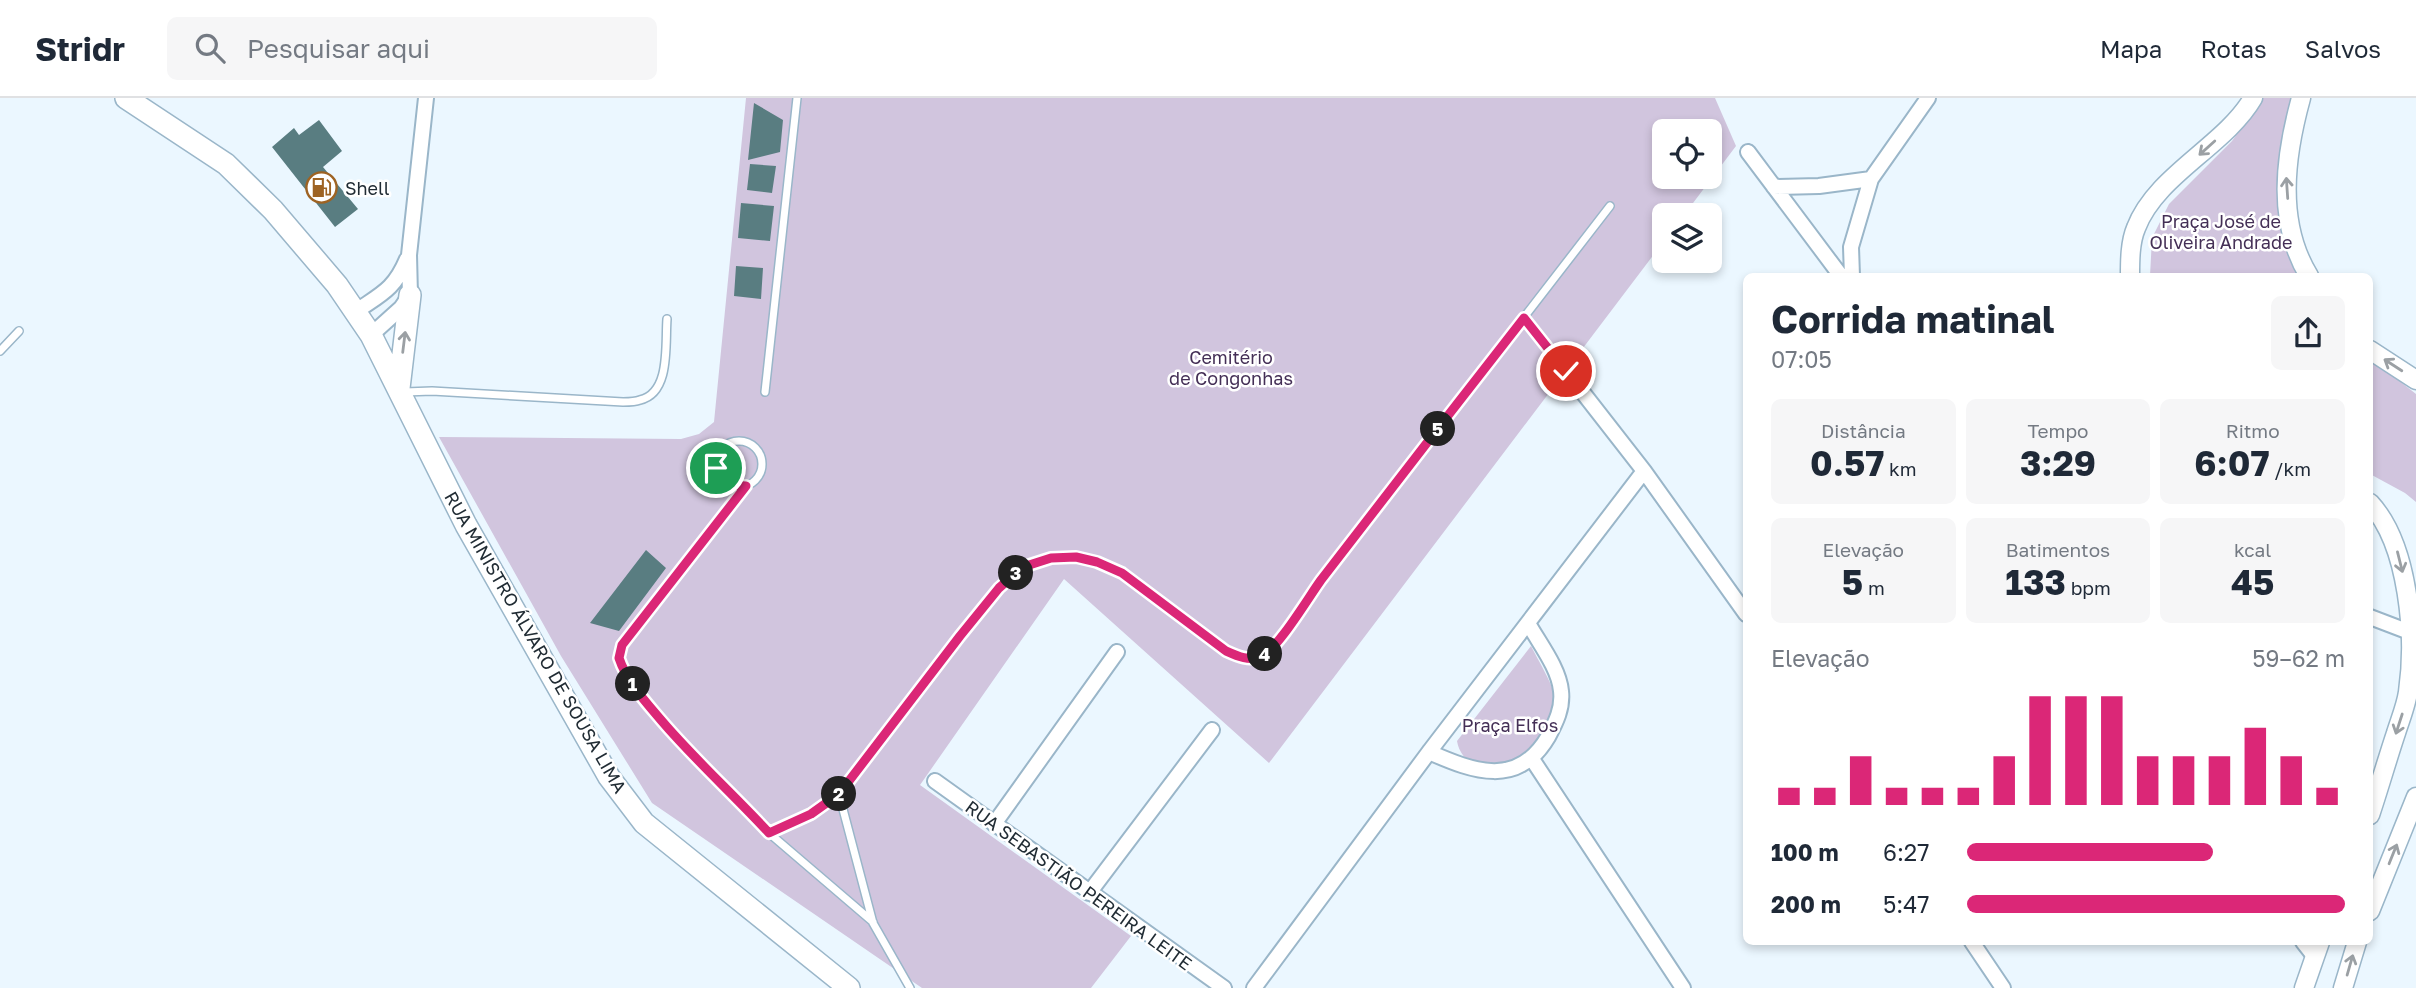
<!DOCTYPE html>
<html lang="pt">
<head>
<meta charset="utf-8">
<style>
  :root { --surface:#fff; --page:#f6f6f7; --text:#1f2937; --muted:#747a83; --line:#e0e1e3; --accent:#db2777 }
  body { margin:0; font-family:"Golos Text",sans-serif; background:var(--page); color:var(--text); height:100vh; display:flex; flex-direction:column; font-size:26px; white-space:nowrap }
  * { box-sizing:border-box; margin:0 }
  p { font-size:23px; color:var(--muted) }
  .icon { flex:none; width:38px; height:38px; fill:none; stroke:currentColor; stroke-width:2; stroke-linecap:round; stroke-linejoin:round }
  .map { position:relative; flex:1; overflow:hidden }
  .panel { position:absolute; left:1743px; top:175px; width:630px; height:672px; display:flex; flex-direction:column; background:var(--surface); border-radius:10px; box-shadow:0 4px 10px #0003 }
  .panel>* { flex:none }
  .buttons { position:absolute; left:1652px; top:21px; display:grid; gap:14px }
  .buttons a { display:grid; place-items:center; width:70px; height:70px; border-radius:10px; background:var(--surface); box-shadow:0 4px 10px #0003; font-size:35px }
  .pin { position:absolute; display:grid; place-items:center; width:60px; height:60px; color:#fff; margin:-30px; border:4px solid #fff; border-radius:50%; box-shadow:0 2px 7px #0007 }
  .km { position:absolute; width:35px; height:35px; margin:-18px; border-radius:50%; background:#222; color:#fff; font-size:19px; line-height:35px; text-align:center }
  .round { display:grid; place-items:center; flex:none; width:74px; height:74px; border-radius:10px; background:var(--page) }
  .summary { display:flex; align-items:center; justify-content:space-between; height:119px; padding:0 28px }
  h1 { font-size:38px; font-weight:700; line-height:52px }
  .metrics { display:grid; grid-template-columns:repeat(3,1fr); gap:10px; height:119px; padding:7px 28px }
  .metrics div { display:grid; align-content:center; border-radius:10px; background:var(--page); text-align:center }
  .metrics b { font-size:35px; font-weight:700 }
  .metrics small { font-size:19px; font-weight:400 }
  .metrics p { font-size:19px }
  .chart { height:196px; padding:14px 28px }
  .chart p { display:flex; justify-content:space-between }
  .chart svg { width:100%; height:126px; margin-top:7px; stroke:var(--accent); stroke-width:6 }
  ul { padding:0 28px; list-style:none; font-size:23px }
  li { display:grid; grid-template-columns:112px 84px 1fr; align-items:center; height:52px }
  li i { height:18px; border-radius:9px; background:var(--accent) }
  header { display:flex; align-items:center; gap:42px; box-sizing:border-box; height:98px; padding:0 35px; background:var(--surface); border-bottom:2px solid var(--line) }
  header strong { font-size:33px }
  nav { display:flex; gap:38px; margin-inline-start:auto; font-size:24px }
  .search { width:490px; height:63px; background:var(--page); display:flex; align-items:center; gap:18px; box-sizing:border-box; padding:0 24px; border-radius:10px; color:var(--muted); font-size:26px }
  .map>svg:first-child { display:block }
</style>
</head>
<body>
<header>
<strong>Stridr</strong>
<div class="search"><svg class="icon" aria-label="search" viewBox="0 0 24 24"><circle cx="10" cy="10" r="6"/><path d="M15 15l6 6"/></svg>Pesquisar aqui</div>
<nav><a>Mapa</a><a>Rotas</a><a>Salvos</a></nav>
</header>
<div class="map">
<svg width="2416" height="890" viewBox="0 0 2416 890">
  <rect width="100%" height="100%" fill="#ebf7ff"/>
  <!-- green -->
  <path fill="#d1c5de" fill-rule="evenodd" d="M746,0h969l21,48 -52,69h-20v26l-395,522 -205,-184 -144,206 211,151 -40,52h-169l-270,-185 -91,-147 -122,-219 242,2 18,-5 15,-12zM1664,33h46v46h-46z
    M2263,0h30l-11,49 19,129h-151l2,-38 17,-34 63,-63z
    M2370,260l46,36v108l-11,-9 -35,-19z
    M1531,548c8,16 19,33 24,50 6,22 -18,53 -37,64 -22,13 -56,10 -61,-19z"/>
  <!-- building -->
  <path fill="#597d81" d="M754,5l29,17 -3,32 -32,8z
    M319,22l23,31 -19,16 35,42 -23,18 -63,-80 22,-19 5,7z
    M750,66l26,2 -4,27 -25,-3z
    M741,105l33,3 -4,35 -32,-3z
    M736,168l27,2 -2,31 -27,-3z
    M646,452l20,18 -47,63 -29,-8z"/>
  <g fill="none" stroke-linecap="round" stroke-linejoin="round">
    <defs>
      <path id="service" d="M1524,220l42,53
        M0,253l19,-20
        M405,294l27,-1 191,11c6,0 12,0 17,-2 31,-7 25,-56 27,-81
        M765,294l32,-294
        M716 366a23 23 0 1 1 46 0a23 23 0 1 1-46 0Z
        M746,388l-124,159 -3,13c9,23 26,43 42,62 34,40 73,75 108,113l43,-19 27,-20 121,-158 39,-48 24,-21 28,-9 25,-1 21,5 25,11 104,78c9,3 18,8 27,8 22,-2 53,-57 65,-75l292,-378
        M839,696l34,129 37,65
        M769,735l104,89"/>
      <path id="minor" d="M1748,54l93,124
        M1774,89l45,-1 52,-7
        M1852,178l-1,-29 20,-68 57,-81
        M355,214c26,-18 39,-22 52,-53
        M371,237l30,-27 9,-13 -1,-40 17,-157
        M1566,273l78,100 102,143
        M2370,519l42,16
        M1429,654c45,20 89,36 119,-15 8,-15 15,-29 13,-46 -2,-23 -22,-48 -33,-68
        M1532,661l151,229
        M935,683l289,207
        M994,726l123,-172
        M1089,795l123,-163
        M1972,844l31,46
        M2303,844l11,14
        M1254,890l175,-236 215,-281"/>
      <path id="tertiary" d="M2301,0c-16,58 -25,124 8,178
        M2130,178c0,-15 0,-34 6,-48 20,-53 89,-82 117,-130
        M2370,252l46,30
        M2370,405c39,42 46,134 38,189 -2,14 -8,28 -12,41 -9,27 -17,55 -26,82
        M2370,813l46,-114
        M2304,890l16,-46
        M2343,890l14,-46"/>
      <path id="secondary" d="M126,0l100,66 47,46 64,75 34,50 95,190 143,252 35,46 205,165
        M399,290l11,-93"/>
    </defs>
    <!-- service casing -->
    <use href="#service" stroke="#9ab6c9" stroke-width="10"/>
    <!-- minor casing -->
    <use href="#minor" stroke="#9ab6c9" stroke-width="18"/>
    <!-- tertiary casing -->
    <use href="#tertiary" stroke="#9ab6c9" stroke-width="21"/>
    <!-- secondary casing -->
    <use href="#secondary" stroke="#9ab6c9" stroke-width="24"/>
    <!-- service -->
    <use href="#service" stroke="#fff" stroke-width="7"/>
    <!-- minor -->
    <use href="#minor" stroke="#fff" stroke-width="14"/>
    <!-- tertiary -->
    <use href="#tertiary" stroke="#fff" stroke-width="18"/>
    <!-- secondary -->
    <use href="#secondary" stroke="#fff" stroke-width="21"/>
  </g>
  <!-- one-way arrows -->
  <defs><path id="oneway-shaft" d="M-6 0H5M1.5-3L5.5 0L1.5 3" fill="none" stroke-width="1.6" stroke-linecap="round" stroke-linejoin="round" transform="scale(1.75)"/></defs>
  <g stroke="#9ba0a4">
    <use href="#oneway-shaft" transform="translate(2207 50) rotate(138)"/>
    <use href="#oneway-shaft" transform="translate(2287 90) rotate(-94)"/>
    <use href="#oneway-shaft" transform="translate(404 244) rotate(-83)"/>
    <use href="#oneway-shaft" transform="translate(2393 267) rotate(-147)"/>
    <use href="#oneway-shaft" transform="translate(2400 464) rotate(76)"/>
    <use href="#oneway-shaft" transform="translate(2399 626) rotate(108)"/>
    <use href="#oneway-shaft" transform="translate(2393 756) rotate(-68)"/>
    <use href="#oneway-shaft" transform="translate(2350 867) rotate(-74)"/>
  </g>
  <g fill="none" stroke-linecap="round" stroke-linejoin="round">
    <defs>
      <path id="route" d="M716,370l3,7 11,10 16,1 -124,159 -3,13c8,24 26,43 42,62 34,40 73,75 108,113l42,-19 28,-20 121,-158 39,-48 24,-21 28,-9 25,-1 21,5 25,11 104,78c11,5 24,11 36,5 17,-9 46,-58 59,-76 67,-87 135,-175 203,-262l42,53"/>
    </defs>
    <!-- route casing -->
    <use href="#route" stroke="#fff" stroke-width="14"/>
    <!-- route -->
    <use href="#route" stroke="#db2777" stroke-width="9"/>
  </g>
  <!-- icons -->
  <defs>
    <symbol id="fuel-ring" viewBox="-11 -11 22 22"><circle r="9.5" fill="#fff" stroke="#9e6323" stroke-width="1.5"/><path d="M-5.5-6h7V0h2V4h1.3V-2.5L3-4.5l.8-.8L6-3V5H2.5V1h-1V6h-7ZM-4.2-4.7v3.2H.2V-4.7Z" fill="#9e6323"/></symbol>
  </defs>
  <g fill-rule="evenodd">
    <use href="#fuel-ring" x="304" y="72" width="35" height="35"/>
  </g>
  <g text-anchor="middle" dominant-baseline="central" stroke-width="5" stroke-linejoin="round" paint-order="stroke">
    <!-- poi labels -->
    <g font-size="18" fill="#212c34" stroke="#fff" text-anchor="start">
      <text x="345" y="90">Shell</text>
    </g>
    <!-- park labels -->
    <g font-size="18" fill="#442f56" stroke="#fff">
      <text x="2221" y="123">Praça José de<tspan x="2221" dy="21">Oliveira Andrade</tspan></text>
      <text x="1231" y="259">Cemitério<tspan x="1231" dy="21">de Congonhas</tspan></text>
      <text x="1510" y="627">Praça Elfos</text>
    </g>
    <!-- street labels -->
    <g font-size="18" fill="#212c34" stroke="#fff">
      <text transform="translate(536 544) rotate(60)">RUA MINISTRO ÁLVARO DE SOUSA LIMA</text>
      <text transform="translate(1079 787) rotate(36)">RUA SEBASTIÃO PEREIRA LEITE</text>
    </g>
  </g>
</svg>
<div class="buttons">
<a><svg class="icon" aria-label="locate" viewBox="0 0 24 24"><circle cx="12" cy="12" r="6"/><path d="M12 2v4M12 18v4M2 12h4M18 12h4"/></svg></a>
<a><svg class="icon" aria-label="layers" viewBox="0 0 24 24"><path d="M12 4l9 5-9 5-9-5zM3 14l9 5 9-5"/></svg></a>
</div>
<div class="pin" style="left:716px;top:370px;background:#1e9e55"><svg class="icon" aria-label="arrive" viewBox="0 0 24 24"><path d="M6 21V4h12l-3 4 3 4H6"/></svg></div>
<div class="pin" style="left:1566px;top:273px;background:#d93025"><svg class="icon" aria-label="check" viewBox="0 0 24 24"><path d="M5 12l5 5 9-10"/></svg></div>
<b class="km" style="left:633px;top:586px">1</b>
<b class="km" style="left:839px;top:696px">2</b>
<b class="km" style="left:1016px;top:475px">3</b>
<b class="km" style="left:1265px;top:556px">4</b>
<b class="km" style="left:1438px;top:331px">5</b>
<section class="panel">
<div class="summary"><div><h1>Corrida matinal</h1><p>07:05</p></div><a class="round"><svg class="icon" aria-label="share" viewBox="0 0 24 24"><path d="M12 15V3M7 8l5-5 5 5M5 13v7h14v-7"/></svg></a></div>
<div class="metrics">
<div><p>Distância</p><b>0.57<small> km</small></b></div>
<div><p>Tempo</p><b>3:29</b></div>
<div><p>Ritmo</p><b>6:07<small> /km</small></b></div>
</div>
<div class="metrics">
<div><p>Elevação</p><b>5<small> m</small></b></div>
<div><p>Batimentos</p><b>133<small> bpm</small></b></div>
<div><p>kcal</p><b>45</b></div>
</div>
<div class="chart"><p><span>Elevação</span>59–62 m</p>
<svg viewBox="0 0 160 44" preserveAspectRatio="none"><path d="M5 44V38M15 44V38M25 44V27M35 44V38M45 44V38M55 44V38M65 44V27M75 44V6M85 44V6M95 44V6M105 44V27M115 44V27M125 44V27M135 44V17M145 44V27M155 44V38"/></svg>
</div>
<ul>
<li><b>100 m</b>6:27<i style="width:65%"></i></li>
<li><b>200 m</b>5:47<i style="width:100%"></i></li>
</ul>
</section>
</div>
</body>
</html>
